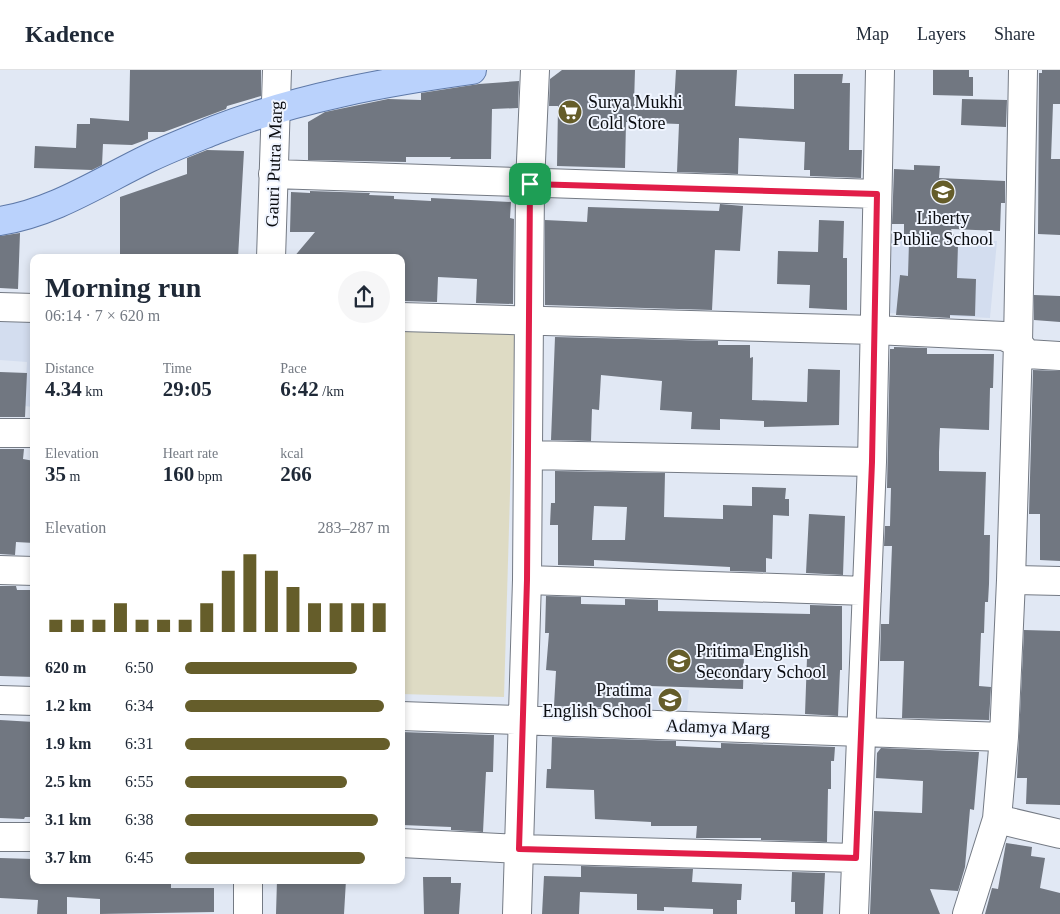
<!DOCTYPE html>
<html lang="en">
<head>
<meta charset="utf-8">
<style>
  :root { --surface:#fff; --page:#f6f6f7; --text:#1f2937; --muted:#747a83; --line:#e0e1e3; --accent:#655d2a }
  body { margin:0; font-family:"Times New Roman",serif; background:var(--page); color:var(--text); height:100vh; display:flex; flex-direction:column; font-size:19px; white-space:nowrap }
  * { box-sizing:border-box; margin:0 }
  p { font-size:16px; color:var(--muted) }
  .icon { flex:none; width:28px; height:28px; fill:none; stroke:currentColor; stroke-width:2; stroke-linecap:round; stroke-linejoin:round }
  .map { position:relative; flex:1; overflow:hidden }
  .panel { position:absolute; left:30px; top:184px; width:375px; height:630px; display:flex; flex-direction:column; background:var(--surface); border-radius:10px; box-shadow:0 2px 8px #0003 }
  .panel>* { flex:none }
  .pin { position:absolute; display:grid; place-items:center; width:42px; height:42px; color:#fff; margin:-21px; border-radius:10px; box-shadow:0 2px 8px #0006 }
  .round { display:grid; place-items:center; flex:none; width:52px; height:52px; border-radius:26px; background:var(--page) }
  .headline { display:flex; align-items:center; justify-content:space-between; height:85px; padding:0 15px }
  h1 { font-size:28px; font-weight:800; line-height:38px }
  .metrics { display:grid; grid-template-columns:repeat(3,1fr); gap:8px; height:85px; padding:5px 15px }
  .metrics div { display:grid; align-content:center }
  .metrics b { font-size:21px; font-weight:800 }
  .metrics small { font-size:14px; font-weight:400 }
  .metrics p { font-size:14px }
  .chart { height:140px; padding:10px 15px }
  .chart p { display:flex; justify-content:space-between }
  .chart svg { width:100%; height:90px; margin-top:5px; stroke:var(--accent); stroke-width:6 }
  ul { padding:0 15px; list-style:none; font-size:16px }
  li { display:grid; grid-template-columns:80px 60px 1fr; align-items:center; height:38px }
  li i { height:12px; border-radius:6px; background:var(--accent) }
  header { display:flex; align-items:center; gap:30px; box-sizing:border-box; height:70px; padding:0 25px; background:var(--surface); border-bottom:1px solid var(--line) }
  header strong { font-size:24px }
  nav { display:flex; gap:28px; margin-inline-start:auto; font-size:18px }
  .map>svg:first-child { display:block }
</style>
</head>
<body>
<header>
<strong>Kadence</strong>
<nav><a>Map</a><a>Layers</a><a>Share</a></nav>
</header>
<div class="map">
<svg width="1060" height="844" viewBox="0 0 1060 844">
  <rect width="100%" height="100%" fill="#e1e8f4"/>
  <!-- built -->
  <path fill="#d3ddef" d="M886,170l111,1 -7,77 -102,-5z
    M0,247l34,2v88l-10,-1 3,-44 -27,-2z
    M652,618l37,2 -2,22 -36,-2z"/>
  <!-- green -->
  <path fill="#dedbc4" d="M401,252l114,3 -11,372 -103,-3z"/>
  <!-- building -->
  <path fill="#717781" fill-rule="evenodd" d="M130,0h131v26l-34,10 -1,3 -62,23h-16v7l-16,6 -29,-1 -1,21 -10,5 -58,-2 1,-22 41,2 1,-24h13v-6l39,3z
    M562,0h73l-1,34 40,1 2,-35h61l-2,36 59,3v-35h49l-1,9h8l-1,67h13l-1,28 -51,-2v-6h-6l1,-28 -66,-4 -1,36 -61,-2 2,-48 -53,-2 -1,46 -68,-2 1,-60h-9l1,-27z
    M933,0h36v7h4v19l-40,-1z
    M1042,0h18v34h-7l-2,55h9v76l-22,-1 1,-161h3z
    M519,11l-1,27 -26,1 -1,50h-41l1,-2h-45v5l-98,-2v-38l17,-10 63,-13 33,1v-7l58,-9z
    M962,29l45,1 -1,27 -45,-2z
    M207,80l37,1 -6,107h-118v-61l67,-23v-16z
    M914,95l26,1 -1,12 66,3v22h-4l-1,28 -49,-2 7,15 -1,34 19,1 -1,37 -25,-1v3l-54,-3 4,-40 8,1 1,-34h-5v-18h-12l2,-55 20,1z
    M310,121l60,2 -1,2 25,1v3l37,2v-3l80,4 -1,16 4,1 -1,85 -37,-1 1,-24 -39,-2 -1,25 -36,-1v-43h-108l22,-26h-25l1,-40 19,1z
    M720,134l23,2 -3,45 -25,-1 -3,60 -167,-5v-85l42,2 1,-15 131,4z
    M819,150l25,1 -1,37h4v52l-38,-2 1,-23 -33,-1 1,-33 40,1z
    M20,163l-2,56 -18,-1v-52z
    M1034,225l26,1v26l-26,-2z
    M555,267l163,4v4h32v13l3,-1 -1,43 55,2 1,-33 32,1 -1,55 -75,2v-6l-44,-2v11l-29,-1 1,-17 -32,-2 2,-29 -61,-6 -2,35 -7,-1 -1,32 -40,-1z
    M894,277l33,1v6h67l-1,34h-3l-1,42 -49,-2 -1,24v19l47,1 -2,63h6l-1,49 -1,18h-3l-1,31h-3l-2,53 12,1 -2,33 -87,-2 2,-57h-24l1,-37h8l3,-78h-8l1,-20h5l1,-38h-4l3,-139h4z
    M1033,300l27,1v190l-20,-1v-46h-11z
    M0,302l27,1 -2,44h-25z
    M0,379h24l-1,10 11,2v82l-18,-1 -1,13 -15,-1z
    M555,401l110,2 -1,44 59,2v-14l29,1v-19l34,1 -1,11h4v17l-16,-1 -1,44 -6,-1v14l-36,-1v-4l-136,-7v6l-36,-1v-40h-8l1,-22h4zM594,436l33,1 -2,33h-33z
    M809,444l36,2 -2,59 -37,-2z
    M0,516h16l1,4h17v87l-34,-1z
    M546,526l35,1v7l44,1v-6l33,1v11l152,3v-9l32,1v64h-2l-2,46 -33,-2 2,-56h-15v-3h-48l-1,34 -93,-3v23l-96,-3 2,-35 -10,-1 3,-37h-4z
    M1024,560l36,1v174l-34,-1 1,-26h-10z
    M0,650l34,2v95h-9l-1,2 -24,-1z
    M401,662l93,3 -1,37h-7l-3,60 -32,-2v-3l-49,-2 2,-53h-3z
    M552,667l124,4v5l45,2v-5l114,4 -1,14h-3v28h-3l-1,53 -66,-2v-2h-65l1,-12h-46v-4l-56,-3 -1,-29 -48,-2 1,-19h4z
    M881,678l98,4 -5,58 -4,-1 -5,58 -7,24 -28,-2 10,25h-70l4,-103 48,2 1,-32 -47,-3 1,-25z
    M1006,773l26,4 -1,9 14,2 -5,30 20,5v21h-75l7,-26 6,1z
    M0,788l34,1v21h137v8h43v24l-114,2v-15l-33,-2v17h-30l1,-14 -38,-2z
    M581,796l112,3 -1,13 50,2 -1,16h-4v14h-24v-5l-49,-2v4l-27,-1v-16l-57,-2 -1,22h-37l2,-38 37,1z
    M792,802l33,1 -2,41h-28v-12h-4z
    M423,807h28v6h10l-2,31h-35z
    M277,810h69l-2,34h-68z"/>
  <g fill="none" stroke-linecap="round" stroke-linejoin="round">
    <defs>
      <path id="minor" d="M273,104l604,20
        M271,188l6,-188
        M0,237l34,1
        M401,247l473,13 130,6 14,7 9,11 33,2
        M0,363h34
        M529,385l343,7
        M0,500l34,1
        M527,510l340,11
        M1011,510l49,1
        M0,630l34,1
        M401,646l603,21
        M997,749l63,15
        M0,767h34
        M401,773l118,6 337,9
        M248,844v-34
        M517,844l10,-334 3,-396 5,-114
        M854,844l18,-452 8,-392
        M967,844l30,-95 7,-82 7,-157 7,-237 5,-273"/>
      <path id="major" d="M0,151c55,-9 99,-39 149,-63 21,-10 44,-19 66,-28 82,-32 170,-48 257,-60"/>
    </defs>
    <!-- minor casing -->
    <use href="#minor" stroke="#747a84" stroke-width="30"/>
    <!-- major casing -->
    <use href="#major" stroke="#5e79a8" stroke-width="30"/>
    <!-- minor -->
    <use href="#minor" stroke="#fff" stroke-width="28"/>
    <!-- major -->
    <use href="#major" stroke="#bad2fc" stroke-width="28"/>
  </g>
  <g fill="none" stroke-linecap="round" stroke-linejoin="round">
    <defs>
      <path id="route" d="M530,114l347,10 -5,268 -16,396 -337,-9 8,-269z"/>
    </defs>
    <!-- route casing -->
    <use href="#route" stroke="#fff" stroke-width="10"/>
    <!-- route -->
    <use href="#route" stroke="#e11d48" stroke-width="6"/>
  </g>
  <!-- icons -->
  <defs>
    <symbol id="supermarket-disc" viewBox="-11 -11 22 22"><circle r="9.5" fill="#655d2a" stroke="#f0f5ff"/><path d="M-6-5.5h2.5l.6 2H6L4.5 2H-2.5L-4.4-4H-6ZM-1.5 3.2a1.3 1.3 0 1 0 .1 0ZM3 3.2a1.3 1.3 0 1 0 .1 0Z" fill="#fff"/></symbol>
    <symbol id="school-disc" viewBox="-11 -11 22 22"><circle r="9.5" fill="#655d2a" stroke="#f0f5ff"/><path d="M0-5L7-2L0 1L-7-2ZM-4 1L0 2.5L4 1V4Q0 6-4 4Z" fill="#fff"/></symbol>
  </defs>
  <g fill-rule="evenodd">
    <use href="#supermarket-disc" x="556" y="28" width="28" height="28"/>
    <use href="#school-disc" x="929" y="108" width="28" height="28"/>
    <use href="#school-disc" x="665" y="577" width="28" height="28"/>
    <use href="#school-disc" x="656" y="616" width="28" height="28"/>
  </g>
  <g text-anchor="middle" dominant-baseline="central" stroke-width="4" stroke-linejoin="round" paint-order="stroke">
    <!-- poi labels -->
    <g font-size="18" fill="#0a0c10" stroke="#f0f5ff" text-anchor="start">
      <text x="588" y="32">Surya Mukhi<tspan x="588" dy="21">Cold Store</tspan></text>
      <text x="943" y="148" text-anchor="middle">Liberty<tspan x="943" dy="21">Public School</tspan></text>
      <text x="696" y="581">Pritima English<tspan x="696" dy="21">Secondary School</tspan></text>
      <text x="652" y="620" text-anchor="end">Pratima<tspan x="652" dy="21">English School</tspan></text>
    </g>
    <!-- street labels -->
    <g font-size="18" fill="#0a0c10" stroke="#f0f5ff">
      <text transform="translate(274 94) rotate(-88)">Gauri Putra Marg</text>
      <text transform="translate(718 657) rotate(2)">Adamya Marg</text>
    </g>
  </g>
</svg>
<div class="pin" style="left:530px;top:114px;background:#1e9e55"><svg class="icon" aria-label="arrive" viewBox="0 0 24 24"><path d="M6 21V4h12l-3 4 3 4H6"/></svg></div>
<section class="panel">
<div class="headline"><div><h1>Morning run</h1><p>06:14 · 7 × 620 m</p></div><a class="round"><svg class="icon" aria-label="share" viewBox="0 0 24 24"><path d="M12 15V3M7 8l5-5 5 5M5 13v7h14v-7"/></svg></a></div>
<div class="metrics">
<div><p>Distance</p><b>4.34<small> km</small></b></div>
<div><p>Time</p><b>29:05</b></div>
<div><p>Pace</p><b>6:42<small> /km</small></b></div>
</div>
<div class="metrics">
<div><p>Elevation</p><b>35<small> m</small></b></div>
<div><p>Heart rate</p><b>160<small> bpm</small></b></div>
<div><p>kcal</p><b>266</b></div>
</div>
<div class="chart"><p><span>Elevation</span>283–287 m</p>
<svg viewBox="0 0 160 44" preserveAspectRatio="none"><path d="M5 44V38M15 44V38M25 44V38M35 44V30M45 44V38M55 44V38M65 44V38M75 44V30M85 44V14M95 44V6M105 44V14M115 44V22M125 44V30M135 44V30M145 44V30M155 44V30"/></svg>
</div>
<ul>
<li><b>620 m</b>6:50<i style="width:84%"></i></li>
<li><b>1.2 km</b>6:34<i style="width:97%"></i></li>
<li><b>1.9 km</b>6:31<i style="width:100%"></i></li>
<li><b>2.5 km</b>6:55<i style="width:79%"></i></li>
<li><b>3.1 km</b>6:38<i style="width:94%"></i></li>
<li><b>3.7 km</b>6:45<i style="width:88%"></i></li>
</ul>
</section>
</div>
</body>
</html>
